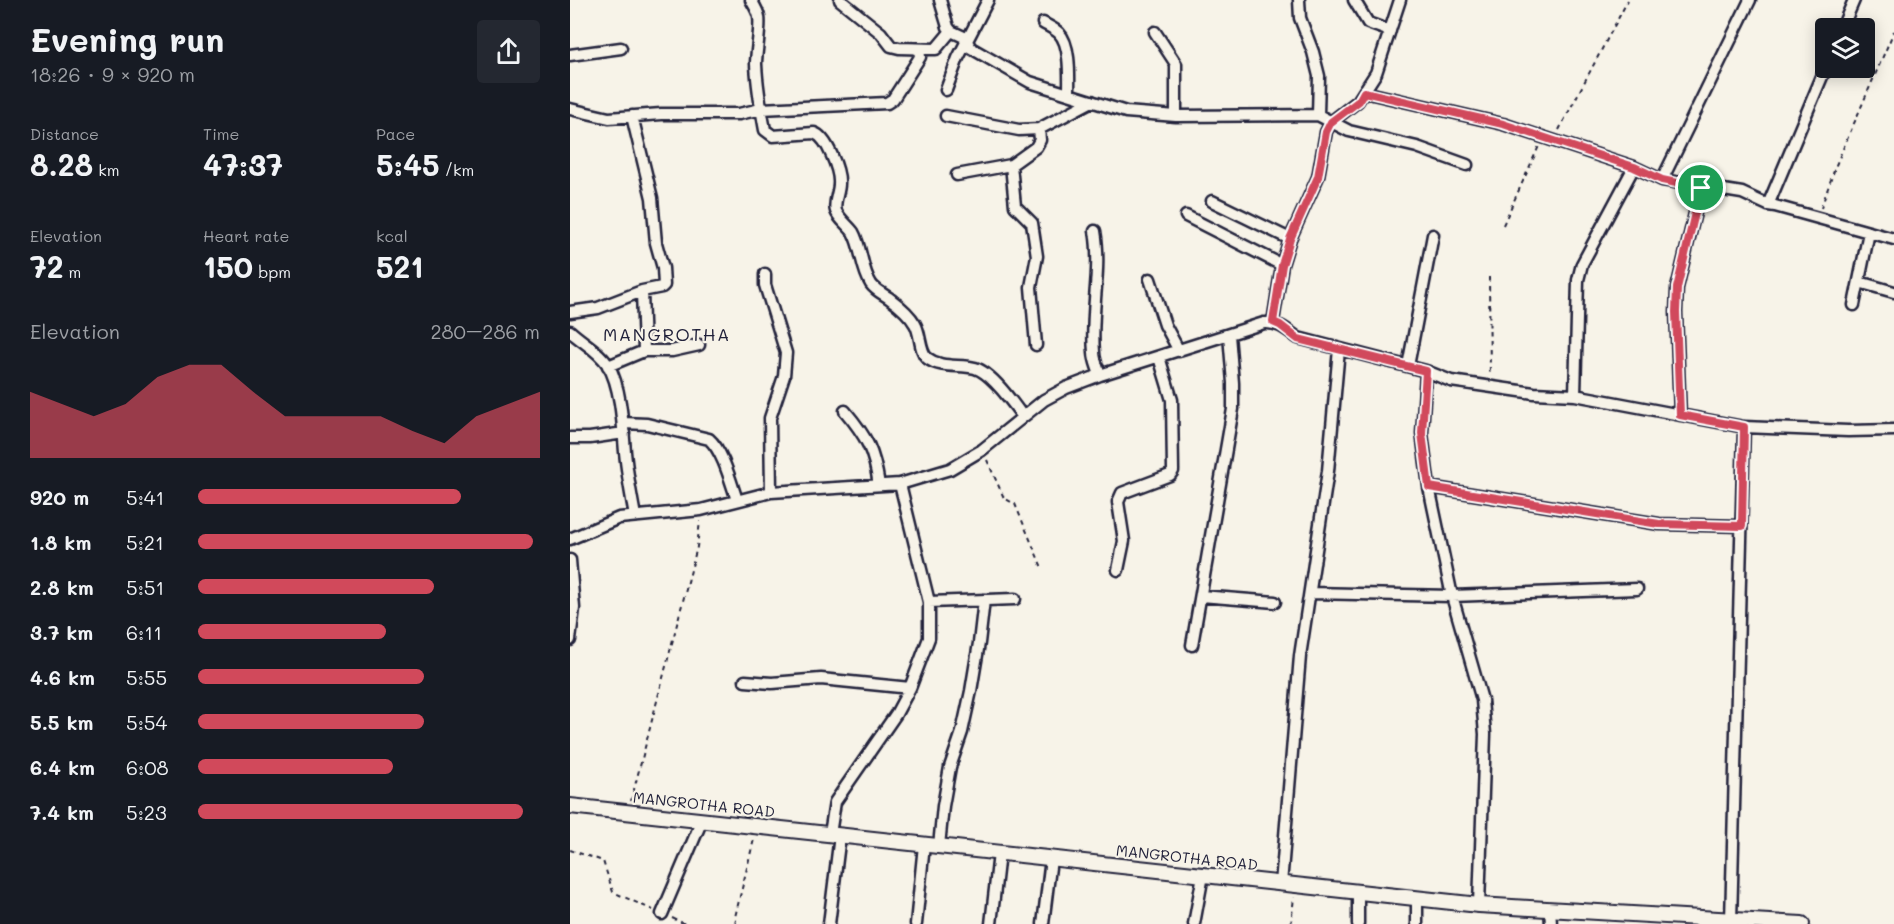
<!DOCTYPE html>
<html lang="en">
<head>
<meta charset="utf-8">
<style>
  :root { --surface:#171b24; --page:#242831; --text:#f1f3f6; --muted:#9ea1a6; --accent:#d1495b }
  body { margin:0; font-family:Mali,sans-serif; background:var(--page); color:var(--text); height:100vh; display:flex; flex-direction:column; font-size:22px; white-space:nowrap }
  * { box-sizing:border-box; margin:0 }
  p { font-size:20px; color:var(--muted) }
  .icon { flex:none; width:33px; height:33px; fill:none; stroke:currentColor; stroke-width:2; stroke-linecap:round; stroke-linejoin:round }
  .map { position:relative; flex:1; overflow:hidden }
  .sheet { display:flex; flex-direction:column; background:var(--surface); width:570px }
  .sheet>* { flex:none }
  .controls { position:absolute; left:1245px; top:18px; display:grid; gap:12px }
  .controls a { display:grid; place-items:center; width:60px; height:60px; border-radius:6px; background:var(--surface); box-shadow:0 3px 15px #0003; font-size:30px }
  .pin { position:absolute; display:grid; place-items:center; width:51px; height:51px; color:#fff; margin:-26px; border:3px solid #fff; border-radius:50%; box-shadow:0 2px 6px #0007 }
  .round { display:grid; place-items:center; flex:none; width:63px; height:63px; border-radius:6px; background:var(--page) }
  .headline { display:flex; align-items:center; justify-content:space-between; height:102px; padding:0 30px }
  h1 { font-size:33px; font-weight:700; line-height:45px }
  .stats { display:grid; grid-template-columns:repeat(3,1fr); gap:9px; height:102px; padding:6px 30px }
  .stats div { display:grid; align-content:center }
  .stats b { font-size:30px; font-weight:700 }
  .stats small { font-size:16px; font-weight:400 }
  .stats p { font-size:16px }
  .chart { height:168px; padding:12px 30px }
  .chart p { display:flex; justify-content:space-between }
  .chart svg { width:100%; height:108px; margin-top:6px; fill:var(--accent); opacity:.7 }
  ul { padding:0 30px; list-style:none; font-size:20px }
  li { display:grid; grid-template-columns:96px 72px 1fr; align-items:center; height:45px }
  li i { height:15px; border-radius:8px; background:var(--accent) }
  main { display:flex; flex:1; min-height:0 }
  .map>svg:first-child { display:block }
</style>
</head>
<body>
<main>
<section class="sheet">
<div class="headline"><div><h1>Evening run</h1><p>18:26 · 9 × 920 m</p></div><a class="round"><svg class="icon" aria-label="share" viewBox="0 0 24 24"><path d="M12 15V3M7 8l5-5 5 5M5 13v7h14v-7"/></svg></a></div>
<div class="stats">
<div><p>Distance</p><b>8.28<small> km</small></b></div>
<div><p>Time</p><b>47:37</b></div>
<div><p>Pace</p><b>5:45<small> /km</small></b></div>
</div>
<div class="stats">
<div><p>Elevation</p><b>72<small> m</small></b></div>
<div><p>Heart rate</p><b>150<small> bpm</small></b></div>
<div><p>kcal</p><b>521</b></div>
</div>
<div class="chart"><p><span>Elevation</span>280–286 m</p>
<svg viewBox="0 0 160 44" preserveAspectRatio="none"><path d="M0 44V17L10 22L20 27L30 22L40 11L50 6L60 6L70 17L80 27L90 27L100 27L110 27L120 33L130 38L140 27L150 22L160 17V44z"/></svg>
</div>
<ul>
<li><b>920 m</b>5:41<i style="width:77%"></i></li>
<li><b>1.8 km</b>5:21<i style="width:98%"></i></li>
<li><b>2.8 km</b>5:51<i style="width:69%"></i></li>
<li><b>3.7 km</b>6:11<i style="width:55%"></i></li>
<li><b>4.6 km</b>5:55<i style="width:66%"></i></li>
<li><b>5.5 km</b>5:54<i style="width:66%"></i></li>
<li><b>6.4 km</b>6:08<i style="width:57%"></i></li>
<li><b>7.4 km</b>5:23<i style="width:95%"></i></li>
</ul>
</section>
<div class="map">
<svg width="1324" height="924" viewBox="0 0 1324 924">
  <rect width="100%" height="100%" fill="#f7f3e8"/>
  <filter id="ink" filterUnits="userSpaceOnUse"><feTurbulence type="fractalNoise" baseFrequency=".0167" numOctaves="2"/><feDisplacementMap in="SourceGraphic" scale="12" xChannelSelector="R" yChannelSelector="G"/><feConvolveMatrix kernelMatrix="1 2 1 2 8 2 1 2 1" color-interpolation-filters="sRGB"/></filter>
  <g filter="url(#ink)">
    <g fill="none" stroke-linecap="round" stroke-linejoin="round">
      <defs>
        <path id="minor" d="M181,0c3,5 7,11 8,17 2,11 -3,34 -3,47 1,22 5,45 9,66l8,6 41,-3c13,4 26,38 25,51 0,9 -6,19 -3,27 3,8 12,14 17,21 9,16 8,36 18,52 4,6 12,10 18,14 8,6 21,17 26,26 6,10 4,26 12,34 14,11 32,6 48,10 17,5 38,35 48,49
          M270,0l41,33 10,13 8,2 37,1 15,-18
          M370,0l8,27 3,4 13,6 7,11 59,34 96,30 50,4 142,-1 31,16 68,16 50,18
          M729,0l1,18 13,34 6,24 -1,39
          M784,0l14,23 22,8
          M473,23c5,3 12,6 16,10 12,12 10,45 10,61
          M1272,28l12,-28
          M585,32l21,32v52
          M0,55l51,-7
          M376,90l12,-32 30,-58
          M794,92l139,32 131,43 28,13 80,13 26,12 7,1 119,33
          M0,109l39,9 52,-4h78l22,-5 126,-6 6,-4 27,-42 -1,-8
          M376,116l73,14 20,-1 53,-28
          M441,165l4,41 17,17 5,33 -6,31 5,58
          M387,175l54,-10 25,-18 4,-7 -1,-11
          M1092,180l88,-180
          M642,201l78,38
          M1198,205l58,-138
          M616,216l96,49
          M525,231c7,40 -5,81 -1,121 0,8 4,16 6,23
          M195,274v11l21,68 -2,23 -14,42 1,74
          M580,279l15,46 14,26
          M1289,282l35,10
          M72,291l2,60
          M1284,305l15,-73
          M0,312l28,-4 44,-17 20,-4 2,-2 -1,-17 -7,-25 -4,-45 -20,-82
          M703,322l9,-57 8,-26 28,-62 8,-45 5,-10 27,-21 18,-28 24,-73
          M0,331c13,12 28,19 38,34 13,21 15,62 17,87 2,21 6,43 10,64
          M38,366l36,-15h28l27,-6
          M838,366l25,-131
          M856,371l-4,62 7,54 23,109 30,104 3,34 -6,171
          M1005,395l3,-115 4,-16 52,-97
          M275,411c22,26 29,40 34,74
          M1110,415l-4,-103 1,-24 24,-100
          M53,423l24,1 62,15c14,12 22,44 28,61
          M0,438h20l34,-5
          M859,487l230,37 82,2
          M0,539l49,-21 82,-8 70,-18 129,-8 50,-15 32,-19 62,-50 22,-12 34,-13 164,-52c15,-1 23,7 34,15l128,33 25,10 83,12 41,2 169,32 104,4 46,-1
          M0,560l4,48 -4,32
          M548,570l6,-29 -6,-39 4,-9 48,-18 3,-4 -1,-71 -13,-43
          M740,593l142,3 185,-7
          M631,596l74,6
          M359,602l86,-3
          M622,645l41,-236v-26l-4,-48
          M175,681l27,2 49,-4 89,9
          M260,834l5,-32 61,-88 14,-26 19,-50v-36l-29,-118
          M369,846l4,-40 7,-39 12,-35 9,-41 8,-48 5,-43
          M711,884l19,-228 28,-185 11,-122
          M980,909l1,15
          M92,914l40,-94
          M1161,921l13,-494
          M259,924l11,-89
          M346,924l8,-79
          M421,924l8,-71
          M473,924l8,-65
          M624,924l9,-49
          M788,924v-32
          M847,924v-26"/>
        <path id="major" d="M0,806l909,99 323,19"/>
      </defs>
      <!-- minor casing -->
      <use href="#minor" stroke="#22223b" stroke-width="15"/>
      <!-- major casing -->
      <use href="#major" stroke="#22223b" stroke-width="18"/>
      <!-- path -->
      <path stroke="#22223b" stroke-width="2" stroke-dasharray="4.5 4.5" stroke-linecap="butt" d="M989,130l69,-130
        M1251,208l15,-43 58,-134
        M933,225l36,-79
        M919,277l1,99
        M417,460l17,38 11,6 28,66
        M61,801l66,-254 3,-26
        M0,850l33,11 10,31 40,18
        M102,918l13,6
        M166,924l-1,-7 19,-78
        M721,924l3,-27"/>
      <!-- minor -->
      <use href="#minor" stroke="#f7f3e8" stroke-width="10"/>
      <!-- major -->
      <use href="#major" stroke="#f7f3e8" stroke-width="14"/>
    </g>
  </g>
  <g fill="none" stroke-linecap="round" stroke-linejoin="round" filter="url(#ink)">
    <defs>
      <path id="route" d="M794,92l139,32 131,43 28,13 39,8 -24,100 -1,24 4,103 64,12 -2,99 -83,-2 -230,-37 -7,-54 4,-62 -128,-32 -18,-14 -7,-3 9,-57 8,-26 28,-62 8,-45 5,-10 28,-21z"/>
    </defs>
    <!-- route casing -->
    <use href="#route" stroke="#fff" stroke-width="12"/>
    <!-- route -->
    <use href="#route" stroke="#d1495b" stroke-width="8"/>
  </g>
  <g text-anchor="middle" dominant-baseline="central" stroke-width="4.5" stroke-linejoin="round" paint-order="stroke">
    <!-- street labels -->
    <g font-size="15" fill="#22223b" stroke="#f7f3e8">
      <text transform="translate(134 804) rotate(6)">MANGROTHA ROAD</text>
      <text transform="translate(617 857) rotate(6)">MANGROTHA ROAD</text>
    </g>
    <!-- quarter labels -->
    <g font-size="18" letter-spacing="1.5" fill="#22223b" stroke="#f7f3e8">
      <text x="97" y="334">MANGROTHA</text>
    </g>
  </g>
</svg>
<div class="controls">
<a><svg class="icon" aria-label="layers" viewBox="0 0 24 24"><path d="M12 4l9 5-9 5-9-5zM3 14l9 5 9-5"/></svg></a>
</div>
<div class="pin" style="left:1131px;top:188px;background:#1e9e55"><svg class="icon" aria-label="arrive" viewBox="0 0 24 24"><path d="M6 21V4h12l-3 4 3 4H6"/></svg></div>
</div>
</main>
</body>
</html>
